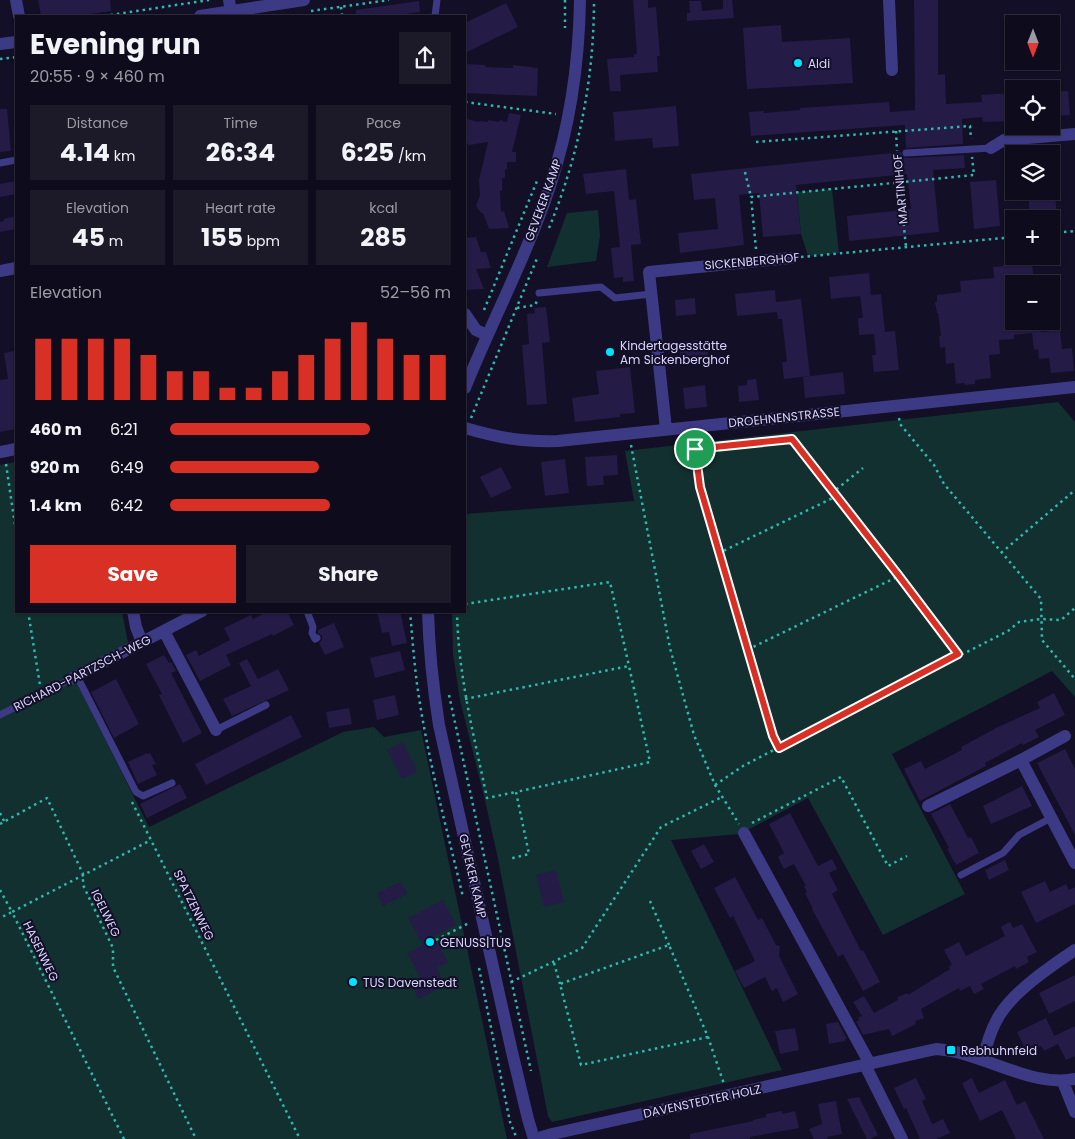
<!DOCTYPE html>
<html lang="en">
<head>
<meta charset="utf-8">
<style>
  :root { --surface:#0e0b1c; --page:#1c1929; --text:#f1f3f6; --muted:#9b9ba3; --line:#2e2b3b; --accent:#d93025 }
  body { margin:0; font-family:Poppins,sans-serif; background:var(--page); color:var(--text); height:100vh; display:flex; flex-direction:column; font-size:19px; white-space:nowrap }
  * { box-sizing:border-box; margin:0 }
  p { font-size:16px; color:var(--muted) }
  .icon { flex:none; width:28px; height:28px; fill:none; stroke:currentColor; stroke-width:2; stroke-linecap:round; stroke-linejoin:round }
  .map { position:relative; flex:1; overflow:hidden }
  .details { position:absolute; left:15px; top:15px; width:451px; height:598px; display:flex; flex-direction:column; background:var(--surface); border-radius:0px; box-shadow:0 1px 4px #0004,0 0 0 1px var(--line) }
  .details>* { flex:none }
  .needle { width:32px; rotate:180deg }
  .fabs { position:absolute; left:1005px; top:15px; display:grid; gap:10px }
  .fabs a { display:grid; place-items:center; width:55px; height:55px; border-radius:0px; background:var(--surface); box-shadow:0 1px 4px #0004,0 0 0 1px var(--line); font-size:25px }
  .pin { position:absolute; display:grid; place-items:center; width:42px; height:42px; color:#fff; margin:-21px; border:2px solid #fff; border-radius:50%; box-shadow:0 1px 5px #0007 }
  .round { display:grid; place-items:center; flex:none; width:52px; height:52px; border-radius:0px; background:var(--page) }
  .headline { display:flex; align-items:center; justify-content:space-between; height:85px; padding:0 15px }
  h1 { font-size:28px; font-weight:700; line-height:38px }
  .figures { display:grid; grid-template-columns:repeat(3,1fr); gap:8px; height:85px; padding:5px 15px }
  .figures div { display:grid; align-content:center; border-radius:0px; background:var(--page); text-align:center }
  .figures b { font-size:25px; font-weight:700 }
  .figures small { font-size:14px; font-weight:400 }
  .figures p { font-size:14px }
  .chart { height:140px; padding:10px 15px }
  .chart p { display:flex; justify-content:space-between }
  .chart svg { width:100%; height:90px; margin-top:5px; stroke:var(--accent); stroke-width:6 }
  .button { display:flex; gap:10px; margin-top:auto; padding:10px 15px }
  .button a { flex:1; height:58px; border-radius:0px; background:var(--accent); color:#fff; font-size:20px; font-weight:700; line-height:58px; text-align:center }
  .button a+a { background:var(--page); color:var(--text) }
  ul { padding:0 15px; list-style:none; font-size:16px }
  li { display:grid; grid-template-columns:80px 60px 1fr; align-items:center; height:38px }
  li i { height:12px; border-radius:6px; background:var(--accent) }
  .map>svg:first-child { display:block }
</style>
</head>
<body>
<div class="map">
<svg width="1075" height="1139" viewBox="0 0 1075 1139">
  <rect width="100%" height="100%" fill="#130f26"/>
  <!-- green -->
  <path fill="#12302f" d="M832,189l7,64 -31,3 -7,-22 -4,-42z
    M598,210l2,26 -4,25 -49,6 20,-54z
    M1058,402l17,20v275l-23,-26 -160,83 73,140 -82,41 -75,-137 -68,36 -69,6 111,230 -230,52 -4,-6 -50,-257 -13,-59 -25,-100 -7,-46 -1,-43h13v-97l169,-13 -9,-50z
    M16,462v149h106l6,32 -56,30 77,154 194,-95 31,-5 10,10 37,-7 86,409h-507v-674z"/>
  <!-- building -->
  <path fill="#241b47" d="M38,0h72l1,11 -35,5h-35z
    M633,0h15v8l8,-1 4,49h-3l1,16 -38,3 1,16h-11l-3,-32 27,-2v-3h3z
    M723,0h9l2,18 -47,3v-8h3l-1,-12h12l1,10 21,-2z
    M914,0h24v75l7,-1 1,30 36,-2 -1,-7 32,-2 1,28 -31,1 -1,-5 -20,2 1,25 -57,4 -1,-23 -154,11 -2,-24 15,-1v2l36,-3v-2l89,-6 1,10 25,-2z
    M419,1l1,11 -21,3v1h-43v-6z
    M506,3l12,24 -53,26v-30z
    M781,25l1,17 68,-4 3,45 -106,6 -4,-61z
    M465,64l20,1v2l28,1v-3l25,3 -1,28 -72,-3z
    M1068,91l2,24 -16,1 -2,-24z
    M676,106l3,40 -26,2 -1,-10 -37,3 -2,-29z
    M0,109h7l4,42 -11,1z
    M509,113l12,2 -9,37h4v10h-9v7h-2v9h-3v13h-2l1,21 3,-1 5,17 -20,1 -6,-16h-2l-5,-7 4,-11 -1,-15 9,-38 -19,3 -4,-4v-13l2,-9 12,3 1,-1 8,1v-2l11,2 1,-2 7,2z
    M901,152l1,4 4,2 58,-3 1,13 -32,2 6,62 -90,9 -2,-25 64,-7 -4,-35 -111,11 5,49 -38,3 -4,-44 -20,2 5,50 -64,8 -2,-20 40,-4 -3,-31 -21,2 -3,-26z
    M626,169l3,31 7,-1 5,45 -10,1 3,36 -11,1v-5l-9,1 -3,-30 9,-1 -6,-56 -28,3 -3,-20z
    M996,180l4,46 -26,3 -4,-47z
    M16,181v13l-16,3v-13z
    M1028,191h27l2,28h-27z
    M16,216v13l-16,3v-10l4,-1v-2z
    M476,237l5,15h5l5,16 -15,1 8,20 -19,1v-52z
    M1032,263l2,21h-21l1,37h26l1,11 19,-2 2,19 10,-1 2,23 -23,2 -2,-15 -10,1 -1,-10 -4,1 -2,-17 -18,2v4l-15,1 1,14 -11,1 2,23 -16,2v4l-10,1 -1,-2 -8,1 -2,-21 -8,1 -1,-17 -5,1 -1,-12h2l-3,-23h-1l-2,-11h2v-7l24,-3 -1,-11 34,-3 -1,-11z
    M869,273l2,22 10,-1 4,38 10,-1 4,39 -25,2 -2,-17h4l-2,-21 -15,1 -1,-17h5l-3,-22 -29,3 -2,-22z
    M775,290l1,12 25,-3 9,77 -26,3 -2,-17h5l-5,-43h-4l-1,-7 -40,4 -2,-22z
    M695,298l1,16 -20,2 -1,-16z
    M546,307l4,35 -8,1 5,61 -20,1 -5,-60 7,-1 -2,-30 8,-1 -1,-5z
    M698,340v4l9,-1 1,16 -27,3 -2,-20z
    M14,351l2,17v61l-16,3v-52l8,-1 -4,-26z
    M630,367l5,46 -15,1v3l-45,5 -3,-24 27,-4 -3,-23z
    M843,372l2,22 -40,4 -2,-21z
    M756,379l3,21 -20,2 -1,-16 9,-1v-5z
    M705,385l2,22 -22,2 -2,-21z
    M617,455l1,20 -15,1 1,9 -17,1 -2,-29z
    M565,459l4,34 -24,3 -4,-34z
    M501,467l11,21 -21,10 -11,-21z
    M268,611h19l7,14 -21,11 -1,-2 -46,21 5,10 -31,16 -14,-26 10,-5 3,6 31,-16 -6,-12 27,-13 2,4z
    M377,611h23l7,32 -15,3 -3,-14 -7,1z
    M334,623l10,24 -19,8 -6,-12 3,-3v-4l-4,-3v-3z
    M400,651l5,19 -30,8 -5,-20z
    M164,655l5,8 2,-1 5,9 -5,2 31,60 -19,10 -24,-48 3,-1 -16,-30z
    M247,659l11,20 20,-10 11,21 -57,26 -9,-17 28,-13 -12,-23z
    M116,679l23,45 -25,14 -23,-46z
    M1054,693l11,22 -30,15 4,7 -16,8 -1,-2 -37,20 1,3 -66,35 -16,-32 17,-8 4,8 37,-19 -1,-3 37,-20 42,-19 -3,-6z
    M395,695l4,20 -22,5 -4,-20z
    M349,708l3,16 -23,4 -3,-16z
    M291,715l11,22 -96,48 -11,-21z
    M403,742l14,29 -15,8 -15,-29z
    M1065,749l10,20v66l-38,-72z
    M147,753l1,1 2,-1 6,11 -4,1 5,10 -19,9 -10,-22z
    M180,784l7,14 -40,20 -7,-14z
    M1022,786l10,20 -41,18 -8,-18z
    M950,804l18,34 3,-1 8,16 -23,12 -9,-16 2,-1 -18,-34z
    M790,813l28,53 14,-7 5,10 -8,4 9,17 -6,4 29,57 2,-1 17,32 -17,9 -20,-37 -5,3 -26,-48h1l-8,-16 2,-1 -3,-6h2l-12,-22 -10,5 -6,-12 6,-4 -15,-29z
    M704,844l10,18 -13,7 -10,-18z
    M1005,860l4,10 -20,10 -4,-10z
    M556,870l8,32 -20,5 -8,-32z
    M735,877l23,43 4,-2 14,27 4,1 -1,10 19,38 -15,8 -6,-14 -5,3 -7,-14 -21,11 -9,-17 20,-10 -22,-45 -3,2 -16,-30z
    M1045,881l5,11 16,-8 3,6 6,-3v17l-39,19 -15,-31z
    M401,882l6,12 -24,12 -6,-13z
    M443,900l13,25 -22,11 14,26 -12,6 9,17 -26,14 -6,-11 10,-5 -16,-30 16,-8 -15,-27z
    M1010,922l3,6 9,-4 15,28 -10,5 2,5 -13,7 -1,-3 -34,18 3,5 -10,5 -4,-8 -10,5 -1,-3 -38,21 3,9 -9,3 1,3 -24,12 -3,-7 -26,6 -7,-14h3l-1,-4 4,-1 -9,-14 11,-6 10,17 24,-13 -1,-3 11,-4v2l42,-26 -1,-3 3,-1 -8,-15 15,-8 7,14 39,-20 -4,-9z
    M1075,975v26l-26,13 -10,-21z
    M1046,1018l12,26 -14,7 -3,-5 -14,7 -10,-21z
    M838,1022l9,17h-2v2l-16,3 -3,-20z
    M1075,1026v30l-9,4 -12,-24z
    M795,1028l4,22 -19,4 -5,-23z
    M916,1078l10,21 -4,2 10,23 11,-5 7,14 -14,6h-16l-14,-31 -2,1 -10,-21z
    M972,1078l7,15 26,-13 12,25 8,-4 19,38h-28l-14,-29 -22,11 -18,-38z
    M859,1097l19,38 -8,4h-3l-20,-40z
    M836,1101l6,33 -15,3 1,2h-14l-5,-10 13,-5 -4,-20z
    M782,1111v3l13,-3 4,17 -49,9v2h-60v-5l63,-13v-1l13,-3v-3z"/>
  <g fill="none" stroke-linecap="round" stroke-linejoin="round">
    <!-- path -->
    <path stroke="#2fb8b0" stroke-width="2.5" stroke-dasharray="2.5 4" stroke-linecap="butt" d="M565,0v28
      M341,7l1,9
      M311,11l78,-11
      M104,16l105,-16
      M0,59l16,-2
      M465,102l91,12
      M896,131l1,20
      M756,142l214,-16 1,13
      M897,159l9,88
      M745,172l6,25
      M549,228c30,-73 45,-149 45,-228
      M1051,233l24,-2
      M756,249l-5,-52 223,-22 -2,-18
      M801,257l213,-20
      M517,308l18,-3 2,-4
      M484,310l53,-129
      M471,418l67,-162
      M899,418l1,6 34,41 10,19 97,115 1,41 33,39
      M694,438l6,49 19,66 118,-57
      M631,445l39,203 24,87 21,50 24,39
      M695,449l97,-10 41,53
      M6,464l10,68
      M719,553l28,97
      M1001,553l74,-63
      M899,576l59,78
      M465,604l145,-22 19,84
      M28,611l12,74
      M410,611c2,24 4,49 7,73 10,72 29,142 46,213
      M457,611c1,64 17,125 30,187l29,-6
      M449,695l82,376
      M465,699l164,-33 21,96 -134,30 13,62 -20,5
      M779,748l-6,-12 -26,-86 152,-74 -66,-84 30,-24
      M715,785l28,-19 215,-112h5l45,-23 11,-9 22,-3 20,1 14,-12
      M132,802l168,337
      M0,813l4,8
      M752,823l89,-46 47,89 19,-10
      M0,824l47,-26 36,76v11l30,63v19l83,172
      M0,890l12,22 -12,6
      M650,901l19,44
      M436,940l33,-17
      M554,963l6,21
      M479,968l31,154 7,17
      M511,982l71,-34 79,-121 61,-30
      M708,1037l-127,28 -21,-81 109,-39 39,92 16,47
      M124,1139l-112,-227 139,-72"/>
    <!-- service -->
    <path stroke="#3d3a85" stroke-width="7" d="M435,16l2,-16
      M906,153l85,-5
      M0,163l16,-3
      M539,293l62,-6 14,11 36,-4
      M307,611l6,16 -1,6 3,6 2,-1
      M77,676l59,116 7,4 29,-13
      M0,715l71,-36
      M216,730l50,-25
      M961,875l42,-22 16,-18 32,-17"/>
    <!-- minor -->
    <path stroke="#3d3a85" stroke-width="12" d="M16,0l3,16
      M229,0l2,12
      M889,0l3,70
      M991,148l13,-8 71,-6
      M0,271l16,-3
      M465,314l11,16 11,5
      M465,428c34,10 58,14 93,13l517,-54
      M666,429l-17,-157 141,-14
      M0,452l16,-3
      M133,611l3,16 6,15
      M164,631l52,99
      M71,679l131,-68
      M1021,760l54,103
      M928,806l93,-46 44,-24
      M744,833l126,231
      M983,1059c4,-15 8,-30 16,-43 15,-25 52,-50 76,-66
      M865,1065l37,74
      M1063,1082l12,30
      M535,1139l17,-5 384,-85c47,3 94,39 139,30"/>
    <!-- tertiary -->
    <path stroke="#3d3a85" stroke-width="12" d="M200,16l104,-16
      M0,44l16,-2
      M465,388c27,-67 62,-133 85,-202 20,-60 29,-123 30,-186
      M428,611c1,39 5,76 11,114l73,327 16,67 6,20"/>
  </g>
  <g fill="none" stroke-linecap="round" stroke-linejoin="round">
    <defs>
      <path id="route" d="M792,439l107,137 59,78 -179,94 -6,-12 -73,-249 -5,-38z"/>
    </defs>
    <!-- route casing -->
    <use href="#route" stroke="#fff" stroke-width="10"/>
    <!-- route -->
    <use href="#route" stroke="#d93025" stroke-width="6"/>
  </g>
  <!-- markers -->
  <g fill="#00e5ff" stroke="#130f26" stroke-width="2">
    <circle cx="798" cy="63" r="5"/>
    <circle cx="610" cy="352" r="5"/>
    <circle cx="430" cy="942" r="5"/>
    <circle cx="353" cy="982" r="5"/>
    <rect x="946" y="1045" width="10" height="10" rx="2.5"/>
  </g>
  <g text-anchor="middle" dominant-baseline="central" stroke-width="4" stroke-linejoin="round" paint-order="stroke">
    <!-- poi labels -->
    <g font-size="12" fill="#d9d4ff" stroke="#130f26" text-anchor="start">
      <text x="808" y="63">Aldi</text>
      <text x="620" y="345">Kindertagesstätte<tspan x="620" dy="14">Am Sickenberghof</tspan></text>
      <text x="440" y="942">GENUSS|TUS</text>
      <text x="363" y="982">TUS Davenstedt</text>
      <text x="961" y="1050">Rebhuhnfeld</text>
    </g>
    <!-- street labels -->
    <g font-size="12" fill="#d9d4ff" stroke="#130f26">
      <text transform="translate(900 189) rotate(-95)">MARTINIHOF</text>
      <text transform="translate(543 200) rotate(-70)">GEVEKER KAMP</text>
      <text transform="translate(752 261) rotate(-5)">SICKENBERGHOF</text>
      <text transform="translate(784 417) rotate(-6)">DROEHNENSTRASSE</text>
      <text transform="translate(82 673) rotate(-27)">RICHARD-PARTZSCH-WEG</text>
      <text transform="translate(473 876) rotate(77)">GEVEKER KAMP</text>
      <text transform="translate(194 905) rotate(64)">SPATZENWEG</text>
      <text transform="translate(106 913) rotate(64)">IGELWEG</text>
      <text transform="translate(41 951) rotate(64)">HASENWEG</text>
      <text transform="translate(702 1101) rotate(-12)">DAVENSTEDTER HOLZ</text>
    </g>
  </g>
</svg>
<div class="fabs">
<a><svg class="needle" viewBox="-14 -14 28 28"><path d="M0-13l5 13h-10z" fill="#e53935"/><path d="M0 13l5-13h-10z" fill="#9b9ba3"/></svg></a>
<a><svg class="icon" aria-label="locate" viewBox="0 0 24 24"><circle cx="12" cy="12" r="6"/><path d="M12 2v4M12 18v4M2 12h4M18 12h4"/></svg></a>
<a><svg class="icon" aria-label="layers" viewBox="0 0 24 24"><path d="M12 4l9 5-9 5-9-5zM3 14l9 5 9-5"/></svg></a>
<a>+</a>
<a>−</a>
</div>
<div class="pin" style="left:695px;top:449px;background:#1e9e55"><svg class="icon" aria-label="arrive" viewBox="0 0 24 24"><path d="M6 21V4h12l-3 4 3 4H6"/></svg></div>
<section class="details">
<div class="headline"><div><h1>Evening run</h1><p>20:55 · 9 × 460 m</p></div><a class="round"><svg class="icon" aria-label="share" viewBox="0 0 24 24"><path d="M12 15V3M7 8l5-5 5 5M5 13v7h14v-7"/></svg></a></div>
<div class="figures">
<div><p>Distance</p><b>4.14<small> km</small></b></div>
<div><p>Time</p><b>26:34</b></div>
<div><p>Pace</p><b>6:25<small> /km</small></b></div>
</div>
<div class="figures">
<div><p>Elevation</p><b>45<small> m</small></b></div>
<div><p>Heart rate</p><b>155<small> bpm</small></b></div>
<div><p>kcal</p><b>285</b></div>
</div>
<div class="chart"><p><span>Elevation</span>52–56 m</p>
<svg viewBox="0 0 160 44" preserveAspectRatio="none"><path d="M5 44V14M15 44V14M25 44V14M35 44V14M45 44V22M55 44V30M65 44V30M75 44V38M85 44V38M95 44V30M105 44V22M115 44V14M125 44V6M135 44V14M145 44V22M155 44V22"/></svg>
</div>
<ul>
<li><b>460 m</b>6:21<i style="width:71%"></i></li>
<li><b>920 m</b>6:49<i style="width:53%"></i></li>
<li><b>1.4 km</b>6:42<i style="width:57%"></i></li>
</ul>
<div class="button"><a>Save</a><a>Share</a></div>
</section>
</div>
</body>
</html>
